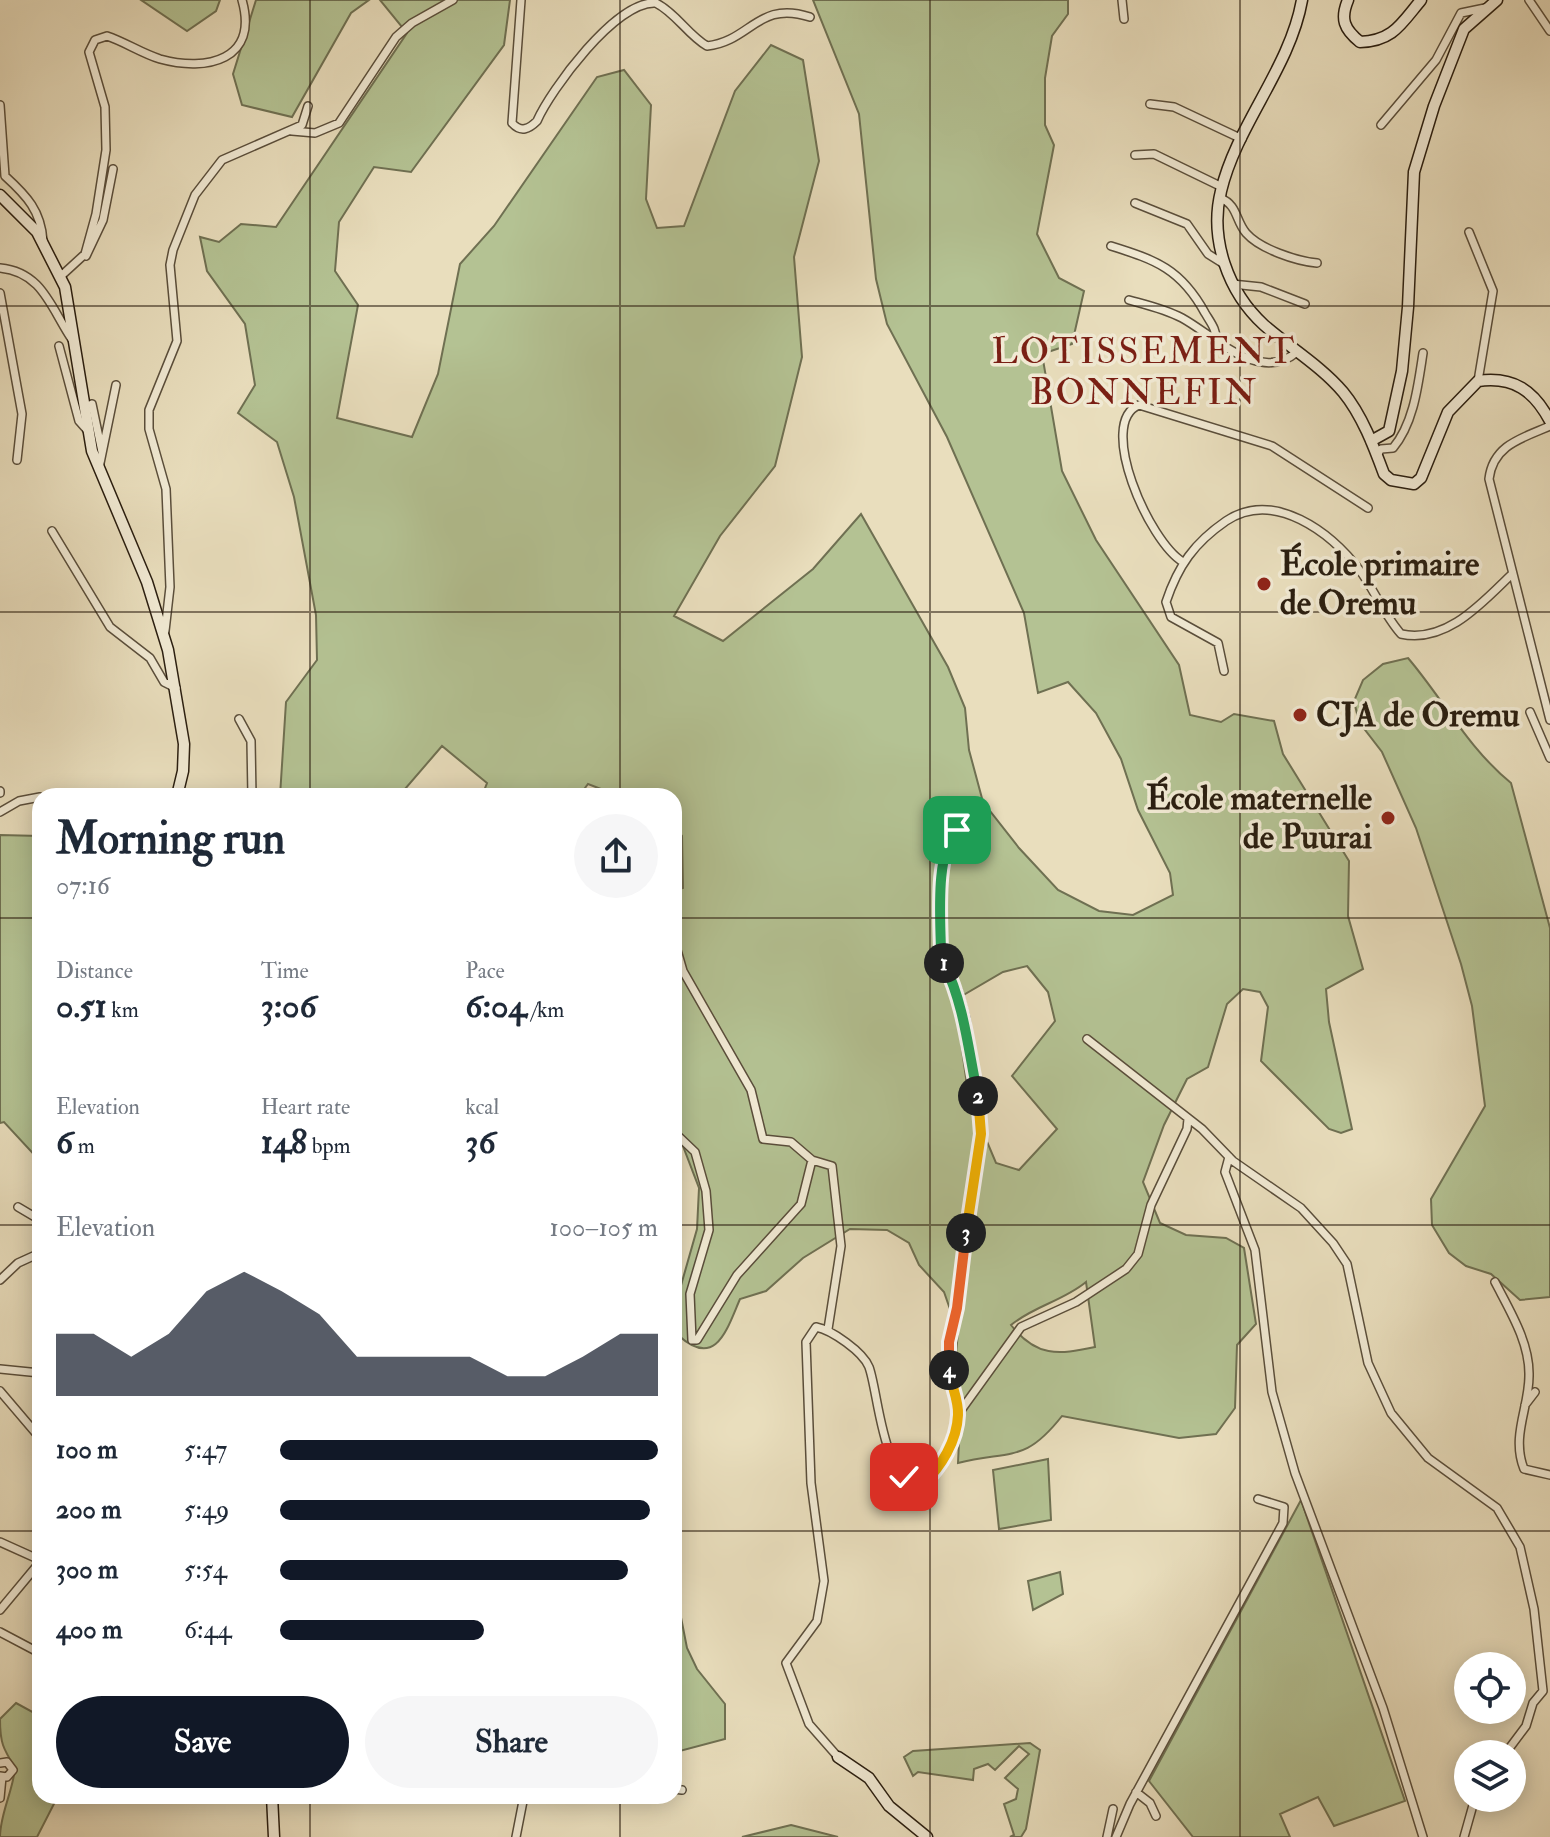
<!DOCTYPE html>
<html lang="en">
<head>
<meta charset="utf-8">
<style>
  :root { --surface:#fff; --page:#f6f6f7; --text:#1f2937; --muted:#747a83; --accent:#111827 }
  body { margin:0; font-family:"IM FELL Double Pica",serif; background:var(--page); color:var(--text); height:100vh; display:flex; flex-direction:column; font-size:30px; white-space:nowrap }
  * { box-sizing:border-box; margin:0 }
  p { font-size:26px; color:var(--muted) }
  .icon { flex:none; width:44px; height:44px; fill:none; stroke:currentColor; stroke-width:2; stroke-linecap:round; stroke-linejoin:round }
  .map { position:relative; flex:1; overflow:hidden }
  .drawer { position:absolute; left:32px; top:788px; width:650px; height:1016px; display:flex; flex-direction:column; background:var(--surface); border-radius:24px; box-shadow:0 4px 20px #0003 }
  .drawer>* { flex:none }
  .controls { position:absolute; left:1454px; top:1652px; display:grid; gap:16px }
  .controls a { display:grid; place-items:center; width:72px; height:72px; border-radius:50%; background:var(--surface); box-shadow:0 4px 20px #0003; font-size:40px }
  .pin { position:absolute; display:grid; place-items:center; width:68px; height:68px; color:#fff; margin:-34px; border-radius:16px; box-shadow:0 4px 12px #0006 }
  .km { position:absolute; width:40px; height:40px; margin:-20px; border-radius:50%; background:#222; color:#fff; font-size:22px; line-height:40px; text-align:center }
  .round { display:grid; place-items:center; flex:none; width:84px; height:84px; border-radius:42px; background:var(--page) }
  .headline { display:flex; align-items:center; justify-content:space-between; height:136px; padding:0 24px }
  h1 { font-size:44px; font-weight:800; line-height:60px }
  .metrics { display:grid; grid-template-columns:repeat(3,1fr); gap:12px; height:136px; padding:8px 24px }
  .metrics div { display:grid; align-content:center }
  .metrics b { font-size:34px; font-weight:800 }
  .metrics small { font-size:22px; font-weight:400 }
  .metrics p { font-size:22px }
  .chart { height:224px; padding:16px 24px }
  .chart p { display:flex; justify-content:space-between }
  .chart svg { width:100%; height:144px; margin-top:8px; fill:var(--accent); opacity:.7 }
  .action { display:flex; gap:16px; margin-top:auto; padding:16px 24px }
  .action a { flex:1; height:92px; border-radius:48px; background:var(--accent); color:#fff; font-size:32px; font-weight:800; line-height:92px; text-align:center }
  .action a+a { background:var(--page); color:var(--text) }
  ul { padding:0 24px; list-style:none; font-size:26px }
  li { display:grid; grid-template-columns:128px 96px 1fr; align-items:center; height:60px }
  li i { height:20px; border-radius:10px; background:var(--accent) }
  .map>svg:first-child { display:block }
</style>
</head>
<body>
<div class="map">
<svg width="1550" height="1837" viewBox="0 0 1550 1837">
  <rect width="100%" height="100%" fill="#e9debd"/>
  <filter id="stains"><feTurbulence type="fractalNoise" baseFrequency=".0025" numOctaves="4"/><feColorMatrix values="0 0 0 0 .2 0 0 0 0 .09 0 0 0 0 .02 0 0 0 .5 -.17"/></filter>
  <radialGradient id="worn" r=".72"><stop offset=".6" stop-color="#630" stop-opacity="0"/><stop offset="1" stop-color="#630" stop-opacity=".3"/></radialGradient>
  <!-- green -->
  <path fill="#b4c293" stroke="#6f7052" stroke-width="2" fill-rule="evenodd" d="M141,0h79l-4,11 -29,20z
    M256,0h113l-18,13 -59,104 -50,-12 -9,-31z
    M380,0h130l-6,45 -93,127 -37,-5 -35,55 -4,49 23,34 -21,113 75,19 26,-63 22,-110 34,-38 103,-149 27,-7 27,35 -5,94 11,29 27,-2 51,-135 36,-46 32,15 16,101 -25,96 8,100 -27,109 -55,70 -46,80 49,25 90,-72 48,-55 87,153 17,41 4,42 14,52 36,46 39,42 41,21 34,4 40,-20 -3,-22 -32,-63 -17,-51 -25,-46 -28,-31 -30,11 -14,-80 -77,-176 -60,-113 -11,-45 -17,-165 -46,-114h255v14l-16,22 -7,42v47l9,20 -17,89 22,44 25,13 -12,53 -30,10 20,117 34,69 83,125 11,50 31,7 13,-8 40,7 9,33 66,107 -1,55 15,53 -37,20 3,33 23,107 -11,4 -12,-4 -68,-68 7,-54 -8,-15 -17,-3 -16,15 -19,63 -21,12 -23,46 -21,57 17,41 26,12 40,3 18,10 12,76 -19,21 -2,63 -19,26 -37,4 -117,-22c-37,47 -50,34 -104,47l3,-63 -6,-35 3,-33 -14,-40 -25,-27 -10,-22 -22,-13 -37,-1 -47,29 -37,33 -26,8c-13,30 -24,71 -62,36l-2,-32 21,-74 2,-41 -18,-47h-7v-251l9,-2 -1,-52 -8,-9v-31h-55l-31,-12 -9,12h-97l5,-13 -45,-37 -43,50h-119l6,-94 31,-42 -1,-45 -22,-118 -17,-55 -39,-29 17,-28 -10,-61 -38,-53 -7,-34 19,5 22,-18 35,3 131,-194zM1027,966l21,26 7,29 -43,55 45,53 -38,41 -23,-7 -27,-64 -14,-99 48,-28zM1086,1282l9,65c-37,8 -59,10 -84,-22 23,-19 52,-24 75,-43z
    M1408,658c35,41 60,90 103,125l39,145v369l-30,3 -29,-26 -25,-8 -17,-13 -17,-28 -1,-26 54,-93 -13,-100 -11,-42 -45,-136 -34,-76 -23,-30 -5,-21 9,-21 20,-16z
    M0,835l40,1v185l-5,16 5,22v102l-36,-39 -4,1z
    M1048,1459l3,61 -52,9 -6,-59z
    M1301,1500l104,301 -71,25 -16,-29 -38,17 10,23h-97l-44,-56z
    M1060,1572l3,22 -30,16 -5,-29z
    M674,1582l13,66 10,21 28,35v35l-49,13z
    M16,1703l24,13v80h18l-21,41h-37c0,-23 13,-46 15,-69 -12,-20 -15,-25 -15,-49z
    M1030,1743l10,7 -14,79 -5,8h-11l4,-2 -10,-31 12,-5 2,-10 -13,-11 24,-24 -10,-8 -24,24 -7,-6 -14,5 -1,11 -55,-8 -5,4 -9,-19 9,-6z
    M791,1825l47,12h-96z"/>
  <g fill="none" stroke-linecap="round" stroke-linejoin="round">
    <defs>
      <path id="street" d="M521,0l-9,123c9,10 17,6 25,-2 13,-30 79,-121 119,-118 20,10 32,32 51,43 44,-5 51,-46 103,-29
        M1122,0l2,19
        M1529,0l21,31
        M1150,104l24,3 68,32
        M0,105l5,71c22,20 36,35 38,65
        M1381,125l55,-65 25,-47 24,-5
        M292,131l23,2 24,-10 57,-86 16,-14 41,-23
        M1135,155l19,-1 68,33
        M1220,198c18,7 15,22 26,35 14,16 50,28 71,30
        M1135,203l52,21 21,30 16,10
        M1469,232l24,59 -15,90
        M1111,246c45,14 70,23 94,67 6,10 12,17 11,28
        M86,256l17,-36 10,-51
        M0,268c43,4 51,41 73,73
        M61,276l24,-22 11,-40 10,-64 -1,-43 -16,-55 6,-12 12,-4c18,6 34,17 53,23 47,13 99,1 82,-59
        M1232,284l29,3 44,17
        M0,293l22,121 -5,46
        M1129,300c18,5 36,9 53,18 33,18 77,66 115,34
        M59,346l20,75 8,9
        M92,404l10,48
        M1550,426c-28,12 -57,19 -61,53l61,241
        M1377,455l4,-6 12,-1c21,-25 25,-63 30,-95
        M99,468l17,-83
        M52,531l58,96 40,31 14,24 12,6
        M1183,562c-34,-20 -87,-140 -44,-157l133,41 96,62
        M165,631l5,-44 -4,-98 -17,-60v-19l28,-69 -7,-76 3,-15 22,-55 27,-35 80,-35 6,-19
        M1224,671l-6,-28 -47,-26 -5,-15c12,-36 28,-59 60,-81 48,-32 105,11 135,51 14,20 24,44 40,62 45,10 81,-31 110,-59
        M1530,712l20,46
        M239,719l12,22 1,55
        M0,791v2
        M0,812l19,-11 21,-4
        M674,940l9,31 68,119 12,49 28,3 21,18 20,6 9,80 -13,83
        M40,964v75
        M1087,1039l115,90 31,32 68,47 32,35 14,21 21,99 23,50 37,45 69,50 23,39 14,62 9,82 -10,12 -7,23 -21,28
        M674,1132l21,20 11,39 3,39 -19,64 2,46h5l40,-65 64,-71 11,-44
        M1229,1157l-4,15 30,78 17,142 23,81 88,235 40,129
        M18,1207l22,13
        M0,1280l18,-17 22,-10
        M1495,1282c15,29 35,61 34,94 0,32 -18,60 -5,93l26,6
        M0,1369l40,4
        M0,1391l40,47
        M1525,1405l10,-13
        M959,1413l-9,-38 -1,-33 8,-34 5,-56 13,-70 6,-71 -11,-45 -4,-47 -8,-28 -17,-35v-79l8,-38 8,-9 14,-2
        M0,1542l40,18
        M0,1610l40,-48
        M0,1632l34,18
        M838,1757l-29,-33 -23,-61 31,-42 7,-40 -13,-98 -5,-141 10,-15c16,3 47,25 53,40 10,27 13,119 54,117l14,-13 15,-31 7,-27 62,-86 55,-25 50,-33 12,-15 13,-49 36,-76 1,-10
        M0,1763l7,-1 6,8 -6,7 -7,-1
        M674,1789l8,1
        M1136,1792l14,11 6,13
        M0,1798l2,-21
        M516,1837l8,-41
        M1107,1837l6,-28
        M1116,1837l14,-33 153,-281 1,-16 -26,-8
        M1464,1837l11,-39"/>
      <path id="secondary" d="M1302,0c-12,68 -65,124 -81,191 -12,48 7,101 43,134 25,22 57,41 79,67 19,23 31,55 41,82l7,6 23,4 7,-6 27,-66 30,-31c36,-5 56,10 72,40
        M1348,0c-8,19 -4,29 12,42 33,-1 41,-18 61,-42
        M0,195l37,37 28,55 27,164 55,131 21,68 16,94 -1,27 -6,25
        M1371,441l18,-10 13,-60 6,-64 6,-135 20,-66 30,-77 33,-29
        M838,1757l31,21 20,28 38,31
        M272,1796l2,41"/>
    </defs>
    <!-- street casing -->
    <use href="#street" stroke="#5a4e3b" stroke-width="10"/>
    <!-- secondary casing -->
    <use href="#secondary" stroke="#2a1e10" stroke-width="13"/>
    <!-- street -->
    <use href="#street" stroke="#f1ead4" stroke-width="7"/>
    <!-- secondary -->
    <use href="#secondary" stroke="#f1ead4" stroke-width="10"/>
  </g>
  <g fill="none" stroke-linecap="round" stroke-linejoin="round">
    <defs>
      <path id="split-1" d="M944,963l-3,-7c0,-33 -7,-102 16,-126"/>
      <path id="split-2" d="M944,963c21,44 24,87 34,133"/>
      <path id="split-3" d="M966,1233l15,-99 -3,-38"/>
      <path id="split-4" d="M949,1370v-28l8,-34 9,-75"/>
      <path id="split-5" d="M904,1477l19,7c18,-17 34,-43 35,-69 1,-14 -7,-30 -9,-45"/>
    </defs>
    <!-- split-1 casing -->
    <use href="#split-1" stroke="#fff" stroke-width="16"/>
    <!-- split-2 casing -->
    <use href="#split-2" stroke="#fff" stroke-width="16"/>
    <!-- split-3 casing -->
    <use href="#split-3" stroke="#fff" stroke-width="16"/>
    <!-- split-4 casing -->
    <use href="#split-4" stroke="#fff" stroke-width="16"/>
    <!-- split-5 casing -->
    <use href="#split-5" stroke="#fff" stroke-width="16"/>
    <!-- split-1 -->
    <use href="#split-1" stroke="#22a559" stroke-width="10"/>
    <!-- split-2 -->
    <use href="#split-2" stroke="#22a559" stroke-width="10"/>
    <!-- split-3 -->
    <use href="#split-3" stroke="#f5b400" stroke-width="10"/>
    <!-- split-4 -->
    <use href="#split-4" stroke="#f0652b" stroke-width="10"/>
    <!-- split-5 -->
    <use href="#split-5" stroke="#f5b400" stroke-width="10"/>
  </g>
  <!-- grid -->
  <path fill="none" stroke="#2a1e10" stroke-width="2" stroke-opacity="0.55" d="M310,0v796M620,0v796M930,0v1837M1240,0v1837M0,306h1550M0,612h1550M0,918h40M674,918h876M0,1225h40M674,1225h876M0,1531h40M674,1531h876M310,1796v41M620,1796v41"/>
  <!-- markers -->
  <g fill="#8f2418" stroke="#f1ead4" stroke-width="3">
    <circle cx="1264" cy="584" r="8"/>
    <circle cx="1300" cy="715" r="8"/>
    <circle cx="1388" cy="818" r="8"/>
  </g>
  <g text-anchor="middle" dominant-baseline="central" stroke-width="7" stroke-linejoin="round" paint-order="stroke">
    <!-- poi labels -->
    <g font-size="34" font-weight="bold" fill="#2a1e10" stroke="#f1ead4" text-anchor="start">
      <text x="1280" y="564">École primaire<tspan x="1280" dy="39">de Oremu</tspan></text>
      <text x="1316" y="715">CJA de Oremu</text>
      <text x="1372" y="798" text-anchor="end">École maternelle<tspan x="1372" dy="39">de Puurai</tspan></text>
    </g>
    <!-- neighbourhood labels -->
    <g font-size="36" letter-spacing="2" fill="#7a1f14" stroke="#f1ead4">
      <text x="1144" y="351">LOTISSEMENT<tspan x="1144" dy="41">BONNEFIN</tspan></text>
    </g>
  </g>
  <rect width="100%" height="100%" filter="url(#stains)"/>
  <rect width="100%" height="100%" fill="url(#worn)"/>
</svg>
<div class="controls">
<a><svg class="icon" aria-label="locate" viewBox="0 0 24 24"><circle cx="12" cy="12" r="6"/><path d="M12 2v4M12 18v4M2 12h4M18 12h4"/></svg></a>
<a><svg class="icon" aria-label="layers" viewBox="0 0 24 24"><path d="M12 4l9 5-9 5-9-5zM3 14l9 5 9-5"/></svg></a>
</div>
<div class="pin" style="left:957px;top:830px;background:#1e9e55"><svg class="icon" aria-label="arrive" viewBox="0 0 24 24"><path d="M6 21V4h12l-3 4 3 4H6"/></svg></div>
<div class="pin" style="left:904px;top:1477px;background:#d93025"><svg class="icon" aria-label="check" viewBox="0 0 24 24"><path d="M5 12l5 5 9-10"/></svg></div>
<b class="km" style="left:944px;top:963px">1</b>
<b class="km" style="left:978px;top:1096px">2</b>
<b class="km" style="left:966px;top:1233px">3</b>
<b class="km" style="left:949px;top:1370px">4</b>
<section class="drawer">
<div class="headline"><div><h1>Morning run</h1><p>07:16</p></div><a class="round"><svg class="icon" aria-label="share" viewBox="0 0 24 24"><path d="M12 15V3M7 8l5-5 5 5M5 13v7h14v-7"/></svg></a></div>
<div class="metrics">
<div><p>Distance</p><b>0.51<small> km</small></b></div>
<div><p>Time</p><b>3:06</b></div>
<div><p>Pace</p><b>6:04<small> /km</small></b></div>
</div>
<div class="metrics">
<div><p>Elevation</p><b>6<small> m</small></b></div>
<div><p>Heart rate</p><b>148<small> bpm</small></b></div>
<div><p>kcal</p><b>36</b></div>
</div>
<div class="chart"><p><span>Elevation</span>100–105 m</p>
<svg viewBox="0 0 160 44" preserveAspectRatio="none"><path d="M0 44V25L10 25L20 32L30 25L40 12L50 6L60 12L70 19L80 32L90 32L100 32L110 32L120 38L130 38L140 32L150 25L160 25V44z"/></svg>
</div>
<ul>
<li><b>100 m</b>5:47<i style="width:100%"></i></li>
<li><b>200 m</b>5:49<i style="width:98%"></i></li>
<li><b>300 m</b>5:54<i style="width:92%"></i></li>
<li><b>400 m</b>6:44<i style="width:54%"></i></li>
</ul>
<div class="action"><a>Save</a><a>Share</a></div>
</section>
</div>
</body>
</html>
